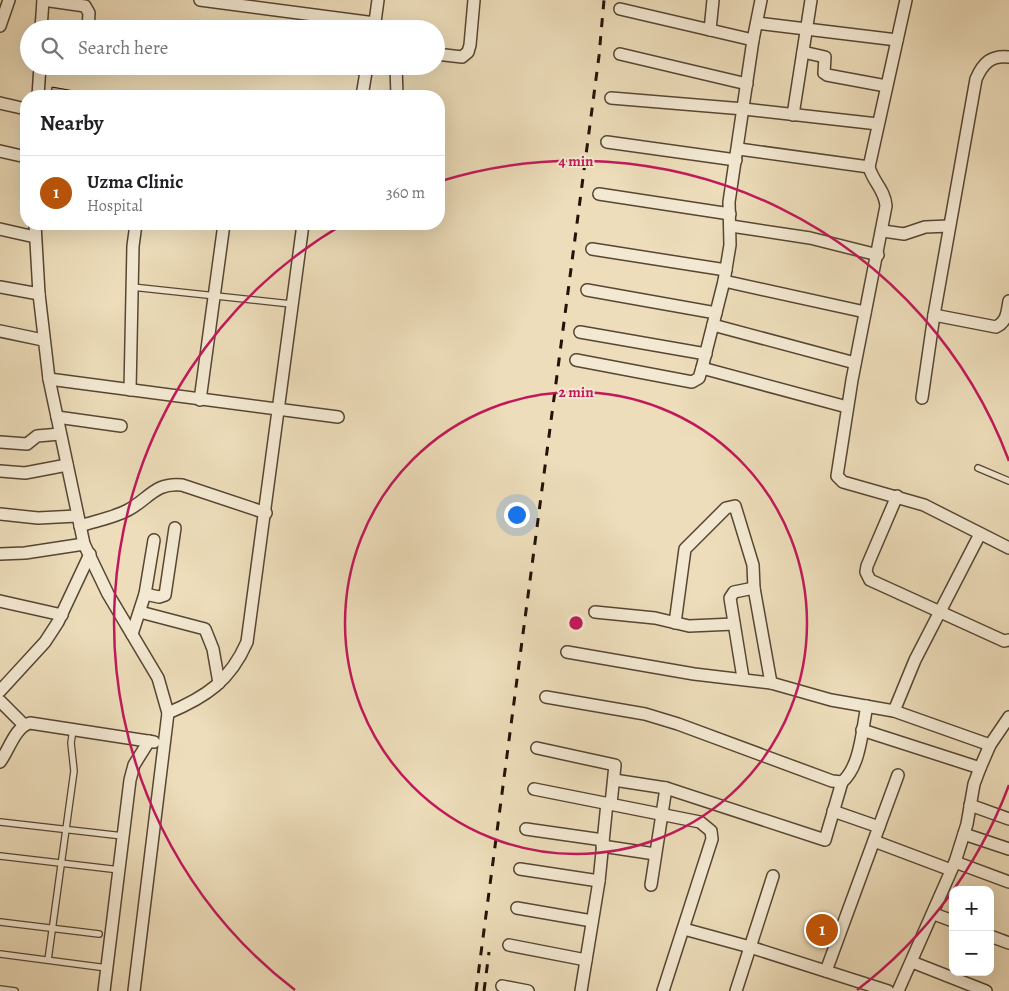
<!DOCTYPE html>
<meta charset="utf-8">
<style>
:root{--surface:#fff;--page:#f2f2f2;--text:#202124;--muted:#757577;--line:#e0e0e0;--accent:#b45309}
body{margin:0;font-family:Alegreya,serif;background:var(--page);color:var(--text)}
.controls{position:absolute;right:15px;bottom:15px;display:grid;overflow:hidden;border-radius:10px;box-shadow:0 5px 20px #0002}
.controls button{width:45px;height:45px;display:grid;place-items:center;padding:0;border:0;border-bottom:1px solid var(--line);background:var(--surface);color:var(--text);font:25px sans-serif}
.you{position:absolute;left:516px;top:514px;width:18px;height:18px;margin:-12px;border:4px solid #fff;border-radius:50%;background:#1a73e8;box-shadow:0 0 0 8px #1a73e833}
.badge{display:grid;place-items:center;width:32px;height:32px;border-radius:50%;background:var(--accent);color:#fff;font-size:16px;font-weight:700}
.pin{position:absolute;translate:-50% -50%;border:2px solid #fff;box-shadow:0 1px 5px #0006}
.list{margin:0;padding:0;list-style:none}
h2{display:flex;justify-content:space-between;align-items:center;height:65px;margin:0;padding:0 20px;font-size:21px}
h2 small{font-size:16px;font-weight:400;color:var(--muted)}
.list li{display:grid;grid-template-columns:32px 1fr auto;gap:15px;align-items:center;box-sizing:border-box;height:75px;padding:0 20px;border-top:1px solid var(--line)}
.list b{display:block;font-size:19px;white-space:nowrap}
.list p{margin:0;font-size:16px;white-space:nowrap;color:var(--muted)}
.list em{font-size:16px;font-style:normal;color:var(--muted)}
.icon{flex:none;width:28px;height:28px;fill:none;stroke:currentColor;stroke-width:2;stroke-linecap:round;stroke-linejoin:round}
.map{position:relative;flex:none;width:1009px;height:991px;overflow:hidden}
.search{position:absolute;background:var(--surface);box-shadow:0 5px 20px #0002;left:20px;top:20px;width:425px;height:55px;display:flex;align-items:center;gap:12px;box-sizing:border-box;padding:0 18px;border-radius:28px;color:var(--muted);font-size:19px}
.panel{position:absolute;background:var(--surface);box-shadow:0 5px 20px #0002;left:20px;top:90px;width:425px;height:140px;border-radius:20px}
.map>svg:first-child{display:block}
.building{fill:#d8a48d;stroke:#231307}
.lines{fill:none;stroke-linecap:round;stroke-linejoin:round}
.service-casing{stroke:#564634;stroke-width:8}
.minor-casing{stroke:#564634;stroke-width:14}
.service{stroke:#f3e9d2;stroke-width:5.5}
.minor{stroke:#f3e9d2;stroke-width:11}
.rail{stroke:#231307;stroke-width:3;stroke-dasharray:9 9;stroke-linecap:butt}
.ring{fill:none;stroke:#c2185b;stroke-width:2.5}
.centre{fill:#c2185b;stroke:#f3e9d2;stroke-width:2.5}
.ring-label{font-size:15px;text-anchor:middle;font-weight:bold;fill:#c2185b;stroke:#f3e9d2;stroke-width:4;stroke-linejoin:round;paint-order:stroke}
</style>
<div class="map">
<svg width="1009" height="991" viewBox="0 0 1009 991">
<rect width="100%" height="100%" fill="#edddba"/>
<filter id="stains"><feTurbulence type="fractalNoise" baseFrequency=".004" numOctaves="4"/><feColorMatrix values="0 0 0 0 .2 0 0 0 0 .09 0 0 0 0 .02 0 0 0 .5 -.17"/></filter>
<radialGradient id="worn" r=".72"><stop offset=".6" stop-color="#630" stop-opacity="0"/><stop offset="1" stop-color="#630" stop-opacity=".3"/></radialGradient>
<!-- building -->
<g class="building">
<path d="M 52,87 L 80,92 L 79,96 L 51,96 Z"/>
<path d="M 817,923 L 832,929 L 829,938 L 813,932 Z"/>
</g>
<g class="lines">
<!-- service casing -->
<g class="service-casing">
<g id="service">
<path d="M 132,287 L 291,304"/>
<path d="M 978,468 L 1009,481"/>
<path d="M 0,822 L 123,836"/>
<path d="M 0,856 L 120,870"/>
<path d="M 0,922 L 99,934"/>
<path d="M 0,954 L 107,968"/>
<path d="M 48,960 L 74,771 L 71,743 L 73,729"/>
<path d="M 0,989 L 15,991"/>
</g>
</g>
<!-- minor casing -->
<g class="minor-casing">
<g id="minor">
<path d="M 43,0 L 85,6 L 89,13 L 88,29"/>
<path d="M 200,0 L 375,23 L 379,29"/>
<path d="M 906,0 L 869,167 C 873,182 885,190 886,206 L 852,380 L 837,476 L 843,482 L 924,505 L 1009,548"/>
<path d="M 620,9 L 753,40"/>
<path d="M 757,23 L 897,40"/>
<path d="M 0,26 L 9,0"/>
<path d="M 41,29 L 43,0"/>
<path d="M 374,29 L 378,0"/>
<path d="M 710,30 L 713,0"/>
<path d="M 803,52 L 825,57 L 824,73 L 827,75 L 886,86"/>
<path d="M 436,54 L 462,57 L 468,52 L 470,45 L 474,0"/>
<path d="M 620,54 L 747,84"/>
<path d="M 396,66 L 397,96"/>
<path d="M 38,96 L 40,66"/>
<path d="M 362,96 L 367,66"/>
<path d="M 611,98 L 744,109 L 878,124"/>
<path d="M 0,103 L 26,109"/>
<path d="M 793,115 L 811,0"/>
<path d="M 607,142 L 736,160"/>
<path d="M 739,149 L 869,167"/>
<path d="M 0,151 L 26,157"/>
<path d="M 599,194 L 730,214"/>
<path d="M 35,224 L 39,294 L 49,379 L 84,544 L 108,594 L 158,678 L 168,713 L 134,991"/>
<path d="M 731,226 L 810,238 L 878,255"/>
<path d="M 0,229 L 35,237"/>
<path d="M 883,231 L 904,234 L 925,227 L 949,226"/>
<path d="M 592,249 L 726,270"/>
<path d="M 724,281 L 865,312"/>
<path d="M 0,287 L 39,294"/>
<path d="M 587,290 L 716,313"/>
<path d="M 934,315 L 996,327 C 1007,322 1007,312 1009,301"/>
<path d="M 713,325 L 855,363"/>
<path d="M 0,331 L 43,340"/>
<path d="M 580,332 L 706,354"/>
<path d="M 576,360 L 692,382 L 699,378 L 702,368 L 847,407"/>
<path d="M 702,368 L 724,281 L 730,245 L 729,202 L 753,40 L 761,0"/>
<path d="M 49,379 L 338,417"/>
<path d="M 130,390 L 133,246 L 136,224"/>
<path d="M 922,398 L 934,315 L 976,79 C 983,63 991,55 1009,57"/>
<path d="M 200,400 L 224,224"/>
<path d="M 57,417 L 121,426"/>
<path d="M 0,442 L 27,444 L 37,436 L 60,434"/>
<path d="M 0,471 L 25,473 L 67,465"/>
<path d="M 897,496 L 867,566 L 866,572 L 870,580 L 1004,641 L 1009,640"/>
<path d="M 0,514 L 38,518 L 77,516"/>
<path d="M 80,526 C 95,521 113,518 128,510 C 149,499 155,482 182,485 L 266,513"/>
<path d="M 0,554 L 25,553 L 84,544"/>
<path d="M 145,594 L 159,597 L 165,595 L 175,528"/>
<path d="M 0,601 L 62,615"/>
<path d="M 140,612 L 205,629 L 213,649 L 219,683"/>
<path d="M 595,612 L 655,618 L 689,626 L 734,624"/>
<path d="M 675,623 L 685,549 L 726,508 L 735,506 L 753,565 L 754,588 L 771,683"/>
<path d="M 132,634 L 145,594 L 154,540"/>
<path d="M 567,652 L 694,674 L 771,683 L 831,700 L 894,711 L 990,745"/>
<path d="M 743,678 L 730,598 L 734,592 L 754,588"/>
<path d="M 0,691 L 45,642 L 58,622 L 90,554"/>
<path d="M 546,697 L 645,714 L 678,724 L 832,781 L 842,782 C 861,766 862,728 867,706"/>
<path d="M 0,701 L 24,725"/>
<path d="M 894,711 L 915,660 L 980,534"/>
<path d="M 168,713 C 206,697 230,681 247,642 L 303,224"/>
<path d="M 862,730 L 980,768"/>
<path d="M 537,748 L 615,765 L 611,804"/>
<path d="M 0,762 C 9,750 15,727 30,723 L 154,742"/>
<path d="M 614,780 L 666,788 L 825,840 L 842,782"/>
<path d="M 534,789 L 700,822 L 711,831 L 712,839 L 663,991"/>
<path d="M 970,805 L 1009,819"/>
<path d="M 833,811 L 879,827"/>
<path d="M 526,829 L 603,840"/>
<path d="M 964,834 L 1009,849"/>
<path d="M 874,841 L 951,870"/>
<path d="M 602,846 L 655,854"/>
<path d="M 955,862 L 1009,882"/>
<path d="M 520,869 L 599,881"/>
<path d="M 651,885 L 666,788"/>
<path d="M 517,908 L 592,921"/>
<path d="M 934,914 L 953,921"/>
<path d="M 684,929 L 750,947 L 888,991"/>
<path d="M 990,936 L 1009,943"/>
<path d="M 509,945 L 586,960"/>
<path d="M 912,962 L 986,991"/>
<path d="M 826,971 L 898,775"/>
<path d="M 502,986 L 528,991"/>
<path d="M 104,991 L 130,780 L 134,765 L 149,741"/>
<path d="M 581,991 L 599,881 L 607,803"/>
<path d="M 736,991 L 773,876"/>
<path d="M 898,991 L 955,862 L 967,824 L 974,784 L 980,768 L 990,745 L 1009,717"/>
</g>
</g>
<!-- service -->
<use href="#service" class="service"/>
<!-- minor -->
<use href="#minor" class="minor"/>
<!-- rail -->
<g class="rail">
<path d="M 476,991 L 599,56 L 604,0"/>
<path d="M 484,991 L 489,952"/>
</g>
</g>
<!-- distance rings -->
<g class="ring">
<circle cx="576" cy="623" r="231"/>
<path d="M1009 785A462 462 0 0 1 857 990M295 990A462 462 0 0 1 342 225M441 181A462 462 0 0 1 1009 461"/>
</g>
<circle cx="576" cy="623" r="8" class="centre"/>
<g class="ring-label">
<text x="576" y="166">4 min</text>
<text x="576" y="397">2 min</text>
</g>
<rect width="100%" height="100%" filter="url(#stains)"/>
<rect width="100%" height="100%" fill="url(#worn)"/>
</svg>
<div class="controls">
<button>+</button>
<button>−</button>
</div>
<div class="you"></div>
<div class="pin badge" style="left:822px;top:930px">1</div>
<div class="search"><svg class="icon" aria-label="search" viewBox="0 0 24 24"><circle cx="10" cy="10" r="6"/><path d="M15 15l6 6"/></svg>Search here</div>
<section class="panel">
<h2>Nearby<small></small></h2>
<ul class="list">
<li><span class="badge">1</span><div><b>Uzma Clinic</b><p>Hospital</p></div><em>360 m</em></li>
</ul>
</section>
</div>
